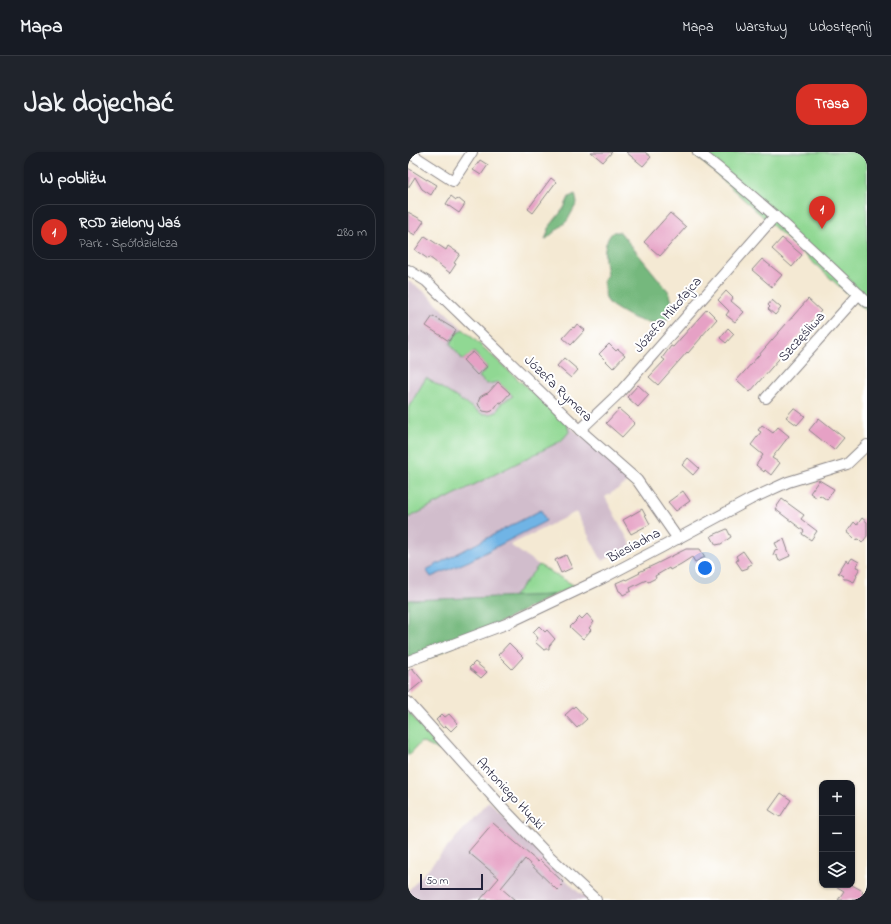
<!DOCTYPE html>
<html lang="pl">
<meta charset="utf-8">
<style>
:root{--surface:#171b24;--page:#20242c;--text:#f1f3f6;--muted:#9ea1a6;--line:#363941;--accent:#d93025}
body{margin:0;font-family:"Indie Flower",sans-serif;background:var(--page);color:var(--text)}
.controls{position:absolute;right:12px;bottom:12px;display:grid;overflow:hidden;border-radius:8px;box-shadow:0 1px 3px #0004}
.controls button{width:36px;height:36px;display:grid;place-items:center;padding:0;border:0;border-bottom:1px solid var(--line);background:var(--surface);color:var(--text);font:20px sans-serif}
.scale{position:absolute;left:12px;bottom:10px;width:63px;box-sizing:border-box;padding-left:4px;border:2px solid #22223b;border-top:0;font-size:11px;line-height:14px;white-space:nowrap;color:#22223b;-webkit-text-stroke:3px #fff;paint-order:stroke}
.you{position:absolute;left:297px;top:416px;width:14px;height:14px;margin:-10px;border:3px solid #fff;border-radius:50%;background:#1a73e8;box-shadow:0 0 0 6px #1a73e833}
.badge{display:grid;place-items:center;width:26px;height:26px;border-radius:50%;background:var(--accent);color:#fff;font-size:13px;font-weight:700}
.pin{position:absolute;translate:-50% -33px;filter:drop-shadow(0 1px 2px #0008)}
.pin::after{content:'';position:absolute;top:21px;width:14px;height:12px;background:inherit;clip-path:polygon(0 0,100% 0,50% 100%)}
.list{margin:0;padding:0;list-style:none}
h2{display:flex;justify-content:space-between;align-items:center;height:52px;margin:0;padding:0 16px;font-size:17px}
h2 small{font-size:13px;font-weight:400;color:var(--muted)}
.list li{display:grid;grid-template-columns:26px 1fr auto;gap:12px;align-items:center;box-sizing:border-box;height:56px;margin:0 8px 8px;padding:0 8px;border:1px solid var(--line);border-radius:16px}
.list b{display:block;font-size:15px;white-space:nowrap}
.list p{margin:0;font-size:13px;white-space:nowrap;color:var(--muted)}
.list em{font-size:13px;font-style:normal;color:var(--muted)}
.icon{flex:none;width:22px;height:22px;fill:none;stroke:currentColor;stroke-width:2;stroke-linecap:round;stroke-linejoin:round}
.map{position:relative;flex:none;width:459px;height:748px;overflow:hidden;border-radius:16px}
header{display:flex;align-items:center;gap:24px;box-sizing:border-box;height:56px;padding:0 20px;background:var(--surface);border-bottom:1px solid var(--line)}
header strong{font-size:19px}
nav{display:flex;gap:22px;margin-inline-start:auto;font-size:14px}
.intro{display:flex;align-items:center;justify-content:space-between;box-sizing:border-box;height:96px;padding:0 24px}
h1{margin:0;font-size:28px}
.button{padding:10px 18px;border-radius:16px;background:var(--accent);color:#fff;font-size:14px;font-weight:700}
main{display:flex;gap:24px;padding:0 24px}
aside{flex:1;background:var(--surface);border-radius:16px;box-shadow:0 1px 3px #0004}
.map>svg:first-child{display:block}
.industrial{fill:#d1bdcc}
.green{fill:#90d893;stroke:#597d67}
.forest{fill:#74b87d;stroke:#4b6d5c}
.water{fill:#6fb4e5;stroke:#486b90}
.building{fill:#e6a1c5}
.lines{fill:none;stroke-linecap:round;stroke-linejoin:round}
.street-casing{stroke:#8b8687;stroke-width:12}
.street{stroke:#fff;stroke-width:10}
.labels{text-anchor:middle;dominant-baseline:central;stroke-width:4;stroke-linejoin:round;paint-order:stroke}
.street-label{font-size:14px;fill:#22223b;stroke:#fff}
</style>
<header>
<strong>Mapa</strong>
<nav><a>Mapa</a><a>Warstwy</a><a>Udostępnij</a></nav>
</header>
<div class="intro"><h1>Jak dojechać</h1><a class="button">Trasa</a></div>
<main>
<aside>
<h2>W pobliżu<small></small></h2>
<ul class="list">
<li><span class="badge">1</span><div><b>ROD Zielony Jaś</b><p>Park · Spółdzielcza</p></div><em>280 m</em></li>
</ul>
</aside>
<div class="map">
<svg width="459" height="748" viewBox="0 0 459 748">
<rect width="100%" height="100%" fill="#fff"/>
<filter id="ink" filterUnits="userSpaceOnUse"><feTurbulence type="fractalNoise" baseFrequency=".025" numOctaves="2"/><feDisplacementMap in="SourceGraphic" scale="8" xChannelSelector="R" yChannelSelector="G"/><feConvolveMatrix kernelMatrix="1 2 1 2 8 2 1 2 1" color-interpolation-filters="sRGB"/></filter>
<filter id="wash" filterUnits="userSpaceOnUse"><feTurbulence type="fractalNoise" baseFrequency=".012" numOctaves="4" result="noise"/><feDisplacementMap in="SourceGraphic" scale="16" xChannelSelector="R" yChannelSelector="G"/><feGaussianBlur stdDeviation="0.9" result="paint"/><feColorMatrix in="noise" values="0 0 0 0 0 0 0 0 0 0 0 0 0 0 0 0 0 1.4 0 .05"/><feComposite in="paint" operator="in"/></filter>
<g filter="url(#wash)">
<rect width="100%" height="100%" fill="#f4e9d3"/>
<!-- industrial -->
<g class="industrial">
<path d="M 0,129 L 17,140 L 101,222 L 224,328 L 197,345 L 224,395 L 194,409 L 168,360 L 102,393 L 131,413 L 105,445 L 0,448 Z"/>
<path d="M 81,649 L 169,739 L 181,748 L 0,748 L 0,739 Z"/>
</g>
<!-- green -->
<g class="green">
<path d="M 284,0 L 459,0 L 459,159 L 454,155 Z"/>
<path d="M 55,177 L 159,272 L 161,280 L 153,289 L 0,366 L 0,256 L 18,226 L 57,251 L 74,262 L 82,262 L 89,260 L 93,251 L 105,244 L 90,230 L 79,232 L 71,225 L 79,215 L 66,200 L 55,208 L 42,192 L 48,182 Z"/>
<path d="M 131,413 L 167,434 L 146,443 L 105,445 Z"/>
<path d="M 0,559 L 33,599 L 13,590 L 0,604 Z"/>
</g>
<!-- forest -->
<g class="forest">
<path d="M 167,42 L 169,51 L 159,69 L 137,88 L 142,74 L 156,56 L 161,45 Z"/>
<path d="M 205,80 L 212,80 L 261,140 C 265,151 266,158 259,168 C 242,175 223,166 209,157 C 206,155 202,153 201,151 C 196,146 196,134 196,127 L 199,123 C 197,108 193,92 205,80 Z"/>
<path d="M 146,443 L 16,509 L 8,509 L 0,511 L 0,448 Z"/>
</g>
<!-- water -->
<path class="water" d="M 133,358 L 138,369 L 61,409 L 23,425 L 18,418 Z"/>
<g id="blocks">
<!-- building -->
<g class="building">
<path d="M 183,0 L 204,0 L 195,10 Z"/>
<path d="M 218,0 L 237,0 L 243,5 L 235,14 Z"/>
<path d="M 72,8 L 80,13 L 73,23 L 65,18 Z"/>
<path d="M 0,16 L 19,28 L 19,27 L 29,33 L 23,43 L 14,37 L 7,25 L 0,36 Z"/>
<path d="M 143,26 L 148,30 L 125,61 L 120,57 Z"/>
<path d="M 43,44 L 48,48 L 51,47 L 57,52 L 51,61 L 38,52 Z"/>
<path d="M 0,60 L 16,69 L 7,83 L 0,79 Z"/>
<path d="M 262,61 L 278,75 L 252,104 L 236,90 Z"/>
<path d="M 17,84 L 38,98 L 40,94 L 52,102 L 46,111 L 48,112 L 42,121 L 21,105 L 20,107 L 7,98 Z"/>
<path d="M 374,86 L 394,103 L 384,115 L 364,97 Z"/>
<path d="M 354,107 L 374,123 L 364,135 L 344,118 Z"/>
<path d="M 318,139 L 325,146 L 323,149 L 336,160 L 327,170 L 318,163 L 321,159 L 310,148 Z"/>
<path d="M 400,147 L 413,159 L 342,240 L 329,228 Z"/>
<path d="M 364,148 L 373,156 L 367,163 L 360,157 L 362,155 L 360,153 Z"/>
<path d="M 299,157 L 309,167 L 293,185 L 293,186 L 280,201 L 279,200 L 250,233 L 241,225 L 257,208 L 254,206 L 263,194 L 265,195 Z"/>
<path d="M 25,164 L 48,178 L 41,189 L 18,174 Z"/>
<path d="M 169,172 L 177,178 L 163,193 L 155,186 L 165,175 L 166,176 Z"/>
<path d="M 320,176 L 326,182 L 318,191 L 312,186 Z"/>
<path d="M 201,192 L 208,199 L 210,197 L 217,203 L 205,216 L 191,202 Z"/>
<path d="M 65,200 L 79,215 L 69,223 L 55,208 Z"/>
<path d="M 156,206 L 170,218 L 163,226 L 149,214 Z"/>
<path d="M 90,230 L 102,241 L 93,251 L 91,250 L 86,257 L 84,259 L 81,260 L 75,259 L 71,254 L 70,251 L 72,245 L 77,242 L 80,241 Z"/>
<path d="M 230,233 L 241,243 L 230,255 L 219,245 Z"/>
<path d="M 386,256 L 397,264 L 389,273 L 378,265 Z"/>
<path d="M 211,257 L 227,271 L 214,285 L 198,271 Z"/>
<path d="M 411,266 L 436,286 L 426,298 L 401,278 Z"/>
<path d="M 354,273 L 365,281 L 370,275 L 381,284 L 364,306 L 372,311 L 363,323 L 357,318 L 356,320 L 348,313 L 355,303 L 343,293 L 353,280 L 350,278 Z"/>
<path d="M 280,306 L 291,316 L 285,323 L 274,313 Z"/>
<path d="M 411,328 L 426,337 L 419,348 L 412,343 L 409,346 L 402,341 Z"/>
<path d="M 275,339 L 282,349 L 268,359 L 260,350 Z"/>
<path d="M 374,347 L 396,363 L 393,367 L 409,379 L 403,388 L 394,382 L 396,379 L 367,357 Z"/>
<path d="M 234,357 L 242,372 L 223,382 L 215,368 Z"/>
<path d="M 454,366 L 459,370 L 459,384 L 454,391 L 450,387 L 447,388 L 444,385 L 443,383 L 439,380 L 446,370 L 449,373 Z"/>
<path d="M 319,377 L 323,385 L 313,392 L 308,393 L 303,384 Z"/>
<path d="M 376,387 L 382,404 L 371,409 L 369,404 L 365,403 L 367,398 L 370,397 L 367,391 Z"/>
<path d="M 278,397 L 292,397 L 297,405 L 287,410 L 284,405 L 273,412 L 262,418 L 261,416 L 247,424 L 248,426 L 240,430 L 239,428 L 236,429 L 222,436 L 223,439 L 215,443 L 213,440 L 211,439 L 208,431 L 217,427 L 218,428 L 232,421 L 231,420 L 248,412 Z"/>
<path d="M 335,399 L 344,412 L 340,414 L 340,416 L 334,418 L 328,409 L 330,408 L 328,404 Z"/>
<path d="M 158,403 L 164,416 L 153,421 L 147,408 Z"/>
<path d="M 444,406 L 451,410 L 448,415 L 452,416 L 448,423 L 449,424 L 446,430 L 439,427 L 436,427 L 435,424 L 430,421 L 438,408 L 441,410 Z"/>
<path d="M 179,462 L 186,470 L 181,476 L 183,478 L 175,487 L 162,475 L 172,465 L 174,467 Z"/>
<path d="M 131,474 L 137,480 L 139,478 L 147,487 L 141,494 L 141,497 L 138,497 L 136,498 L 127,490 L 130,486 L 125,480 Z"/>
<path d="M 101,491 L 115,505 L 104,517 L 90,503 Z"/>
<path d="M 67,510 L 79,520 L 73,526 L 61,516 Z"/>
<path d="M 4,516 L 15,529 L 0,541 L 0,519 Z"/>
<path d="M 167,554 L 179,567 L 169,576 L 157,563 Z"/>
<path d="M 34,562 L 37,565 L 41,562 L 50,572 L 43,579 L 38,574 L 35,576 L 28,568 Z"/>
<path d="M 373,641 L 383,648 L 372,665 L 361,658 Z"/>
<path d="M 85,671 L 130,710 L 132,708 L 156,731 L 149,738 L 117,707 L 93,736 L 107,748 L 72,748 L 91,726 L 60,700 Z"/>
<path d="M 426,733 L 444,733 L 455,739 L 454,742 L 459,745 L 459,748 L 430,748 L 436,739 Z"/>
</g>
</g>
</g>
<g filter="url(#ink)">
<use href="#blocks" fill-opacity="0" stroke="#8b8687" stroke-width="1"/>
<g class="lines">
<!-- street casing -->
<g class="street-casing">
<g id="street">
<path d="M 0,0 L 45,29 L 64,0"/>
<path d="M 290,0 C 350,46 405,98 459,150"/>
<path d="M 0,118 L 18,129 L 172,278 L 229,328 L 270,387"/>
<path d="M 358,246 L 451,142"/>
<path d="M 172,278 L 212,240 L 367,64"/>
<path d="M 0,509 L 98,472 L 195,426 L 254,395 L 343,347 L 380,330 L 439,312 L 459,293"/>
<path d="M 0,550 L 95,656 L 141,704 L 188,748"/>
</g>
</g>
<!-- street -->
<use href="#street" class="street"/>
</g>
</g>
<g class="labels">
<!-- street labels -->
<g class="street-label">
<text transform="translate(260 163) rotate(-49)">Józefa Mikołajca</text>
<text transform="translate(394 185) rotate(-48)">Szczęśliwa</text>
<text transform="translate(150 237) rotate(44)">Józefa Rymera</text>
<text transform="translate(226 394) rotate(-28)">Biesiadna</text>
<text transform="translate(102 642) rotate(47)">Antoniego Hupki</text>
</g>
</g>
</svg>
<div class="controls">
<button>+</button>
<button>−</button>
<button><svg class="icon" aria-label="layers" viewBox="0 0 24 24"><path d="M12 4l9 5-9 5-9-5zM3 14l9 5 9-5"/></svg></button>
</div>
<div class="scale">50 m</div>
<div class="you"></div>
<div class="pin badge" style="left:414px;top:77px">1</div>
</div>
</main>
